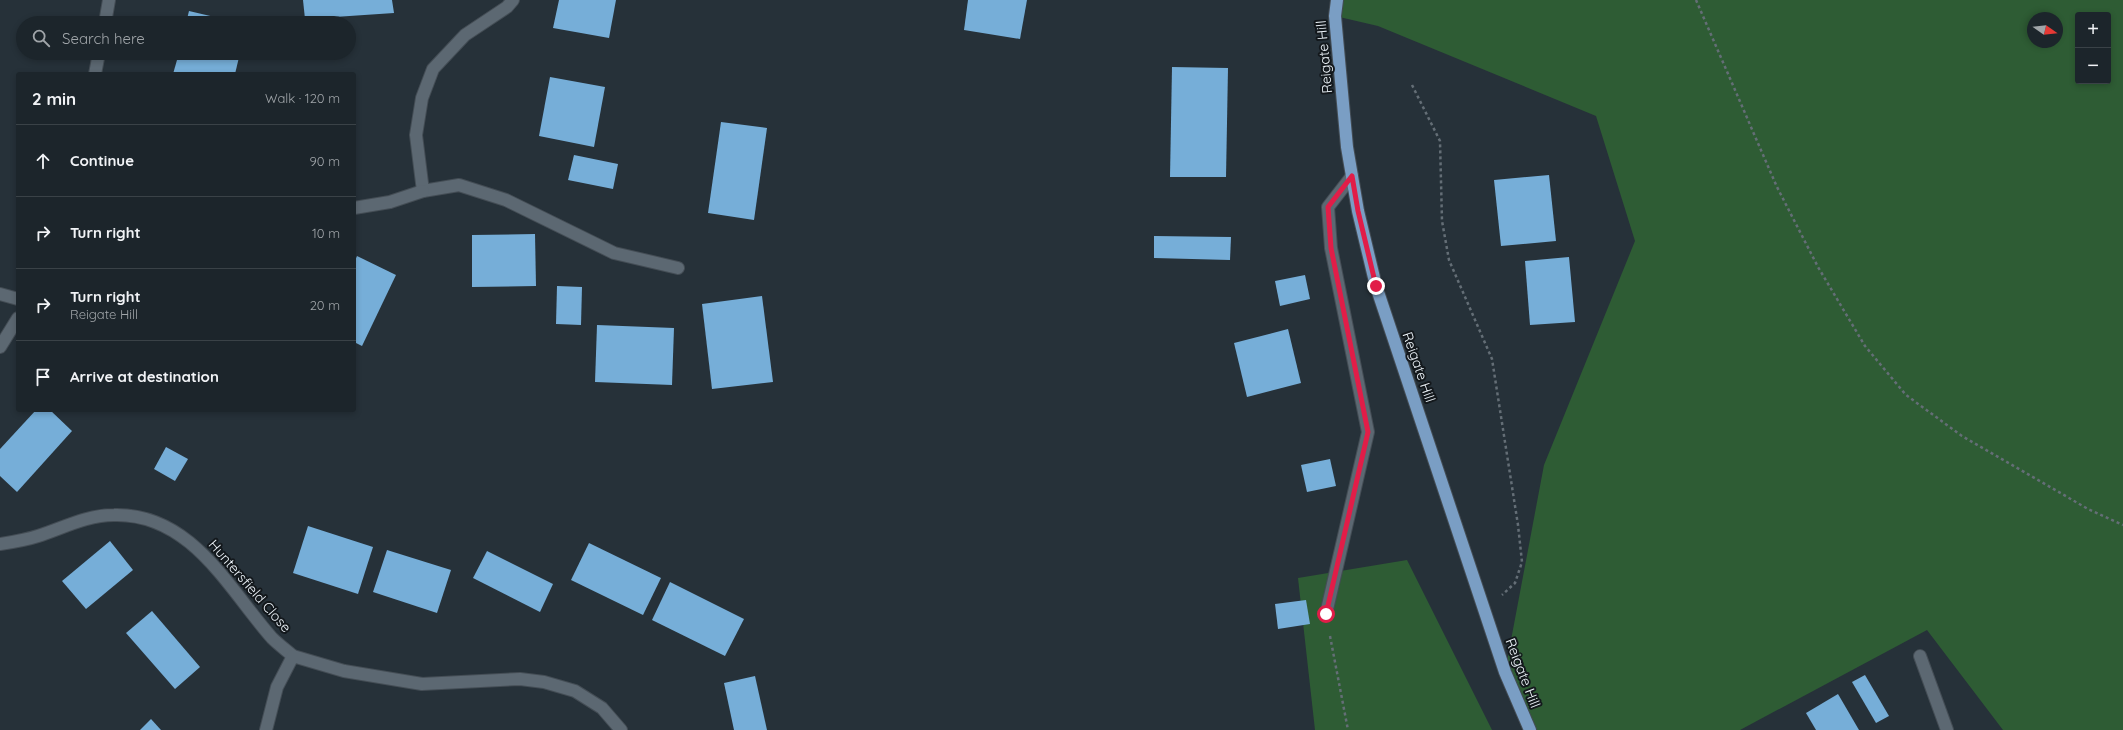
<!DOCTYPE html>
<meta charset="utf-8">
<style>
:root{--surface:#1c252b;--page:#252d33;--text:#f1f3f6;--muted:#a0a5a9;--line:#3a4247}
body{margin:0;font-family:Quicksand,sans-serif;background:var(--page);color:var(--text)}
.controls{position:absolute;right:12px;top:12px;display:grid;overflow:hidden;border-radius:4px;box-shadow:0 2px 6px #0003}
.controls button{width:36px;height:36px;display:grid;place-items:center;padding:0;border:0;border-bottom:1px solid var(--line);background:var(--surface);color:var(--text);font:20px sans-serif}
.compass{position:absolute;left:2027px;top:12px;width:36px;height:36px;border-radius:50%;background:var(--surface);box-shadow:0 2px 6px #0003;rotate:104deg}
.stop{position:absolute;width:12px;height:12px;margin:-9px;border:3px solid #e11d48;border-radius:50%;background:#fff}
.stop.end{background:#e11d48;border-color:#fff;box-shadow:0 1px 4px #0008}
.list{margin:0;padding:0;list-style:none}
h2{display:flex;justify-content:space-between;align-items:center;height:52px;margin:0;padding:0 16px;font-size:17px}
h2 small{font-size:13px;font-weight:400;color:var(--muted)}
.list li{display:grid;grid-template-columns:26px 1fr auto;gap:12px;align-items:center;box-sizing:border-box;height:72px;padding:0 16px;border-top:1px solid var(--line)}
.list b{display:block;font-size:15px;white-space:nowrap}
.list p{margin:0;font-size:13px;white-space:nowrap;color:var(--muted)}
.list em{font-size:13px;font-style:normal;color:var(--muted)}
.icon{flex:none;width:22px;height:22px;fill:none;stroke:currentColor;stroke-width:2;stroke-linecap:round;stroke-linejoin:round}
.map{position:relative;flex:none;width:2123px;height:730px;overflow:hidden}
.search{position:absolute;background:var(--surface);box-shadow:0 2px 6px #0003;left:16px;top:16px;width:340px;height:44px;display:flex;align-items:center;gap:10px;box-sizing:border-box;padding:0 14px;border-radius:22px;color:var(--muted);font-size:15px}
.panel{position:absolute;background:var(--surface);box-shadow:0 2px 6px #0003;left:16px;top:72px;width:340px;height:340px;border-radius:4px}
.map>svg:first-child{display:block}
.green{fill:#2e5c34;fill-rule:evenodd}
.building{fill:#76aed8}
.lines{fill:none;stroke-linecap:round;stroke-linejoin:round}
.lane-casing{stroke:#444d55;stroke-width:14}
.street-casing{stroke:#444d55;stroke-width:14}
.secondary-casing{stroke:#444d55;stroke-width:14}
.primary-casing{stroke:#444d55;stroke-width:14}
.path{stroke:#646e76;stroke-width:2.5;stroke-dasharray:3 3;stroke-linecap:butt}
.lane{stroke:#5c6872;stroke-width:12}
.street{stroke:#5c6872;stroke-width:12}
.secondary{stroke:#5c6872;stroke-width:12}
.primary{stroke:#7a9ec4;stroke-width:12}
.route{stroke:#e11d48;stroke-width:5}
.labels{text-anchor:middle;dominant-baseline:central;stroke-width:4;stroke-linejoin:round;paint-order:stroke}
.street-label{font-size:14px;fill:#eef5fb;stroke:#13181c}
</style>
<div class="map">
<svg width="2123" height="730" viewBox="0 0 2123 730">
<rect width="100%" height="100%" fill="#263139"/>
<!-- green -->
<g class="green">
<path d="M 1338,0 L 2123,0 L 2123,730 L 2003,730 L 1927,630 L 1740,730 L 1530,730 L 1505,672 L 1544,465 L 1635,241 L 1596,116 L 1378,26 L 1335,16 ZM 2078,15 L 2108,15 L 2108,81 L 2078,81 ZM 2033,18 L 2057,18 L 2057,42 L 2033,42 Z"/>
<path d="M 1407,560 L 1492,730 L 1315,730 L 1298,578 Z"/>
</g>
<!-- building -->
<g class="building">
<path d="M 303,0 L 392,0 L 394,13 L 305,19 Z"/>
<path d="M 559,0 L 616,0 L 609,38 L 553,28 Z"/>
<path d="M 968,0 L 1027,0 L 1020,39 L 964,30 Z"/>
<path d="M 189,11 L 236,22 L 236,23 L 186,23 Z"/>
<path d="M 179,53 L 240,53 L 235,74 L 173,74 Z"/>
<path d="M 1172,67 L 1228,68 L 1226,177 L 1170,177 Z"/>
<path d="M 550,77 L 605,87 L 594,147 L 539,136 Z"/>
<path d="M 721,122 L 767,128 L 754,220 L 708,213 Z"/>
<path d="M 574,155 L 618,164 L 613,189 L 568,180 Z"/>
<path d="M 1549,175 L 1556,241 L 1501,246 L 1494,180 Z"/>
<path d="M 535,234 L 536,286 L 472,287 L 472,235 Z"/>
<path d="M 1154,236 L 1231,237 L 1230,260 L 1154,258 Z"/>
<path d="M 357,256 L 396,275 L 362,346 L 354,342 L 354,263 Z"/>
<path d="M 1569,257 L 1575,322 L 1530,325 L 1525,261 Z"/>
<path d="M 1305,275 L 1310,299 L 1280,306 L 1275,281 Z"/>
<path d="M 557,286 L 582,287 L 581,325 L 556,324 Z"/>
<path d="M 762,296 L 773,382 L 712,389 L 702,304 Z"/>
<path d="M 597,325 L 674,328 L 672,385 L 595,382 Z"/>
<path d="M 1288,329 L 1301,383 L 1247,397 L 1234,343 Z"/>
<path d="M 36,410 L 50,410 L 72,431 L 17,492 L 0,476 L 0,449 Z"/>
<path d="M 166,447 L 188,459 L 175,481 L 154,469 Z"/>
<path d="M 1330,459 L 1336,486 L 1307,492 L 1301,465 Z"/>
<path d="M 308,526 L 373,547 L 358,594 L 293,573 Z"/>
<path d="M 110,541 L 133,570 L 86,609 L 62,581 Z"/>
<path d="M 589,543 L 661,578 L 643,615 L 571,580 Z"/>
<path d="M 387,550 L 451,570 L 437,613 L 373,592 Z"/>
<path d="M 487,551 L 553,584 L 540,612 L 473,578 Z"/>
<path d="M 670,582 L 744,619 L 725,656 L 652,620 Z"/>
<path d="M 1306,600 L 1310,624 L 1278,629 L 1275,604 Z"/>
<path d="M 152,611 L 200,667 L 175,689 L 126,633 Z"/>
<path d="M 1865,675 L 1889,716 L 1876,723 L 1852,682 Z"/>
<path d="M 755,676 L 767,730 L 734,730 L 724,683 Z"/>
<path d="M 1838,694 L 1859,730 L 1816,730 L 1806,713 Z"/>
<path d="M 151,719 L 161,730 L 140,730 Z"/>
</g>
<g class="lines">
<!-- lane casing -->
<g class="lane-casing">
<g id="lane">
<path d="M 513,0 L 507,7 L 465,35 L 433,69 L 422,98 L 416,135 L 423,191 L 459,185 L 506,200 L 614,253 L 678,268"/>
<path d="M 1326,614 L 1368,432 L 1331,248 L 1328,207 L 1352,176"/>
<path d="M 1920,656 L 1947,730"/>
</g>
</g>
<!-- street casing -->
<g class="street-casing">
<g id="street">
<path d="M 354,208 L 390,202 L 423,191"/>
<path d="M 0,294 L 18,299"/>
<path d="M 0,544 C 13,542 26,540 38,536 C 63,528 87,515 114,515 C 191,513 228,588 272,638 C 278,644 286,650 293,656"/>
<path d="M 266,730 L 277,687 L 293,656 L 344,671 L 422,684 L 520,679 L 544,682 L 575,691 L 602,708 L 621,730"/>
</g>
</g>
<!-- secondary casing -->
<g class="secondary-casing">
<g id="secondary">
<path d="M 105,23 L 109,0"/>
<path d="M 95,74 L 99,53"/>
<path d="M 0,347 L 18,318"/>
</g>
</g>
<!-- primary casing -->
<g class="primary-casing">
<path id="primary" d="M 1337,0 L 1335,16 L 1347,147 L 1358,211 L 1376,286 L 1505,672 L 1530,730"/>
</g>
<!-- path -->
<g class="path">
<path d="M 1696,0 L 1777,187 L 1818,267 L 1865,346 L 1906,395 L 1962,436 L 2088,509 L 2123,525"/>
<path d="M 1412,85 L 1440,141 L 1442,221 L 1449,260 L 1492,359 L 1518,525 L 1522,562 L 1515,583 L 1502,595"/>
<path d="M 1330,636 L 1348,730"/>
</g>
<!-- lane -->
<use href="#lane" class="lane"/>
<!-- street -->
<use href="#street" class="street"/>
<!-- secondary -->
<use href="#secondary" class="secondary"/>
<!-- primary -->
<use href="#primary" class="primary"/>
</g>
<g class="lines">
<!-- route -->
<path class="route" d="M 1326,614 L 1368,432 L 1331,248 L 1328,207 L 1352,176 L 1358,211 L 1376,286"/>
</g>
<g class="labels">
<!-- street labels -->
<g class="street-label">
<text transform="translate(1324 57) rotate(-95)">Reigate Hill</text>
<text transform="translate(1419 367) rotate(71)">Reigate Hill</text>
<text transform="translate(250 586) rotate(49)">Huntersfield Close</text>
<text transform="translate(1523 673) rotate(69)">Reigate Hill</text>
</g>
</g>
</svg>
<div class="controls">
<button>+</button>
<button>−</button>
</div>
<svg class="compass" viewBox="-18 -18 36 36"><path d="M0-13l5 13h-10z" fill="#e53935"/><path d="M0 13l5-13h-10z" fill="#a0a5a9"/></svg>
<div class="stop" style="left:1326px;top:614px"></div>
<div class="stop end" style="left:1376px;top:286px"></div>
<div class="search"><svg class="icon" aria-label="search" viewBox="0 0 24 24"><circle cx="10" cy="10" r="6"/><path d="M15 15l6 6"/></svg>Search here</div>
<section class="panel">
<h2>2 min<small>Walk · 120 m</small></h2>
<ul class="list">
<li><svg class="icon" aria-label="ahead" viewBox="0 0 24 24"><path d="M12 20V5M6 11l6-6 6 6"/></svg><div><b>Continue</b></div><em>90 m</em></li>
<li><svg class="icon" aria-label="right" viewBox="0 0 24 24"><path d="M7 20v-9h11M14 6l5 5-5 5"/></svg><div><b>Turn right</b></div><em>10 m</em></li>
<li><svg class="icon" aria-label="right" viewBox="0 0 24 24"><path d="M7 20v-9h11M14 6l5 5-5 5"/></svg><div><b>Turn right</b><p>Reigate Hill</p></div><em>20 m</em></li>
<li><svg class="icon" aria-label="arrive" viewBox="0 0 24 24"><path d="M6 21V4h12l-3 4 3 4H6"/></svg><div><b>Arrive at destination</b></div></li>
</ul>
</section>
</div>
